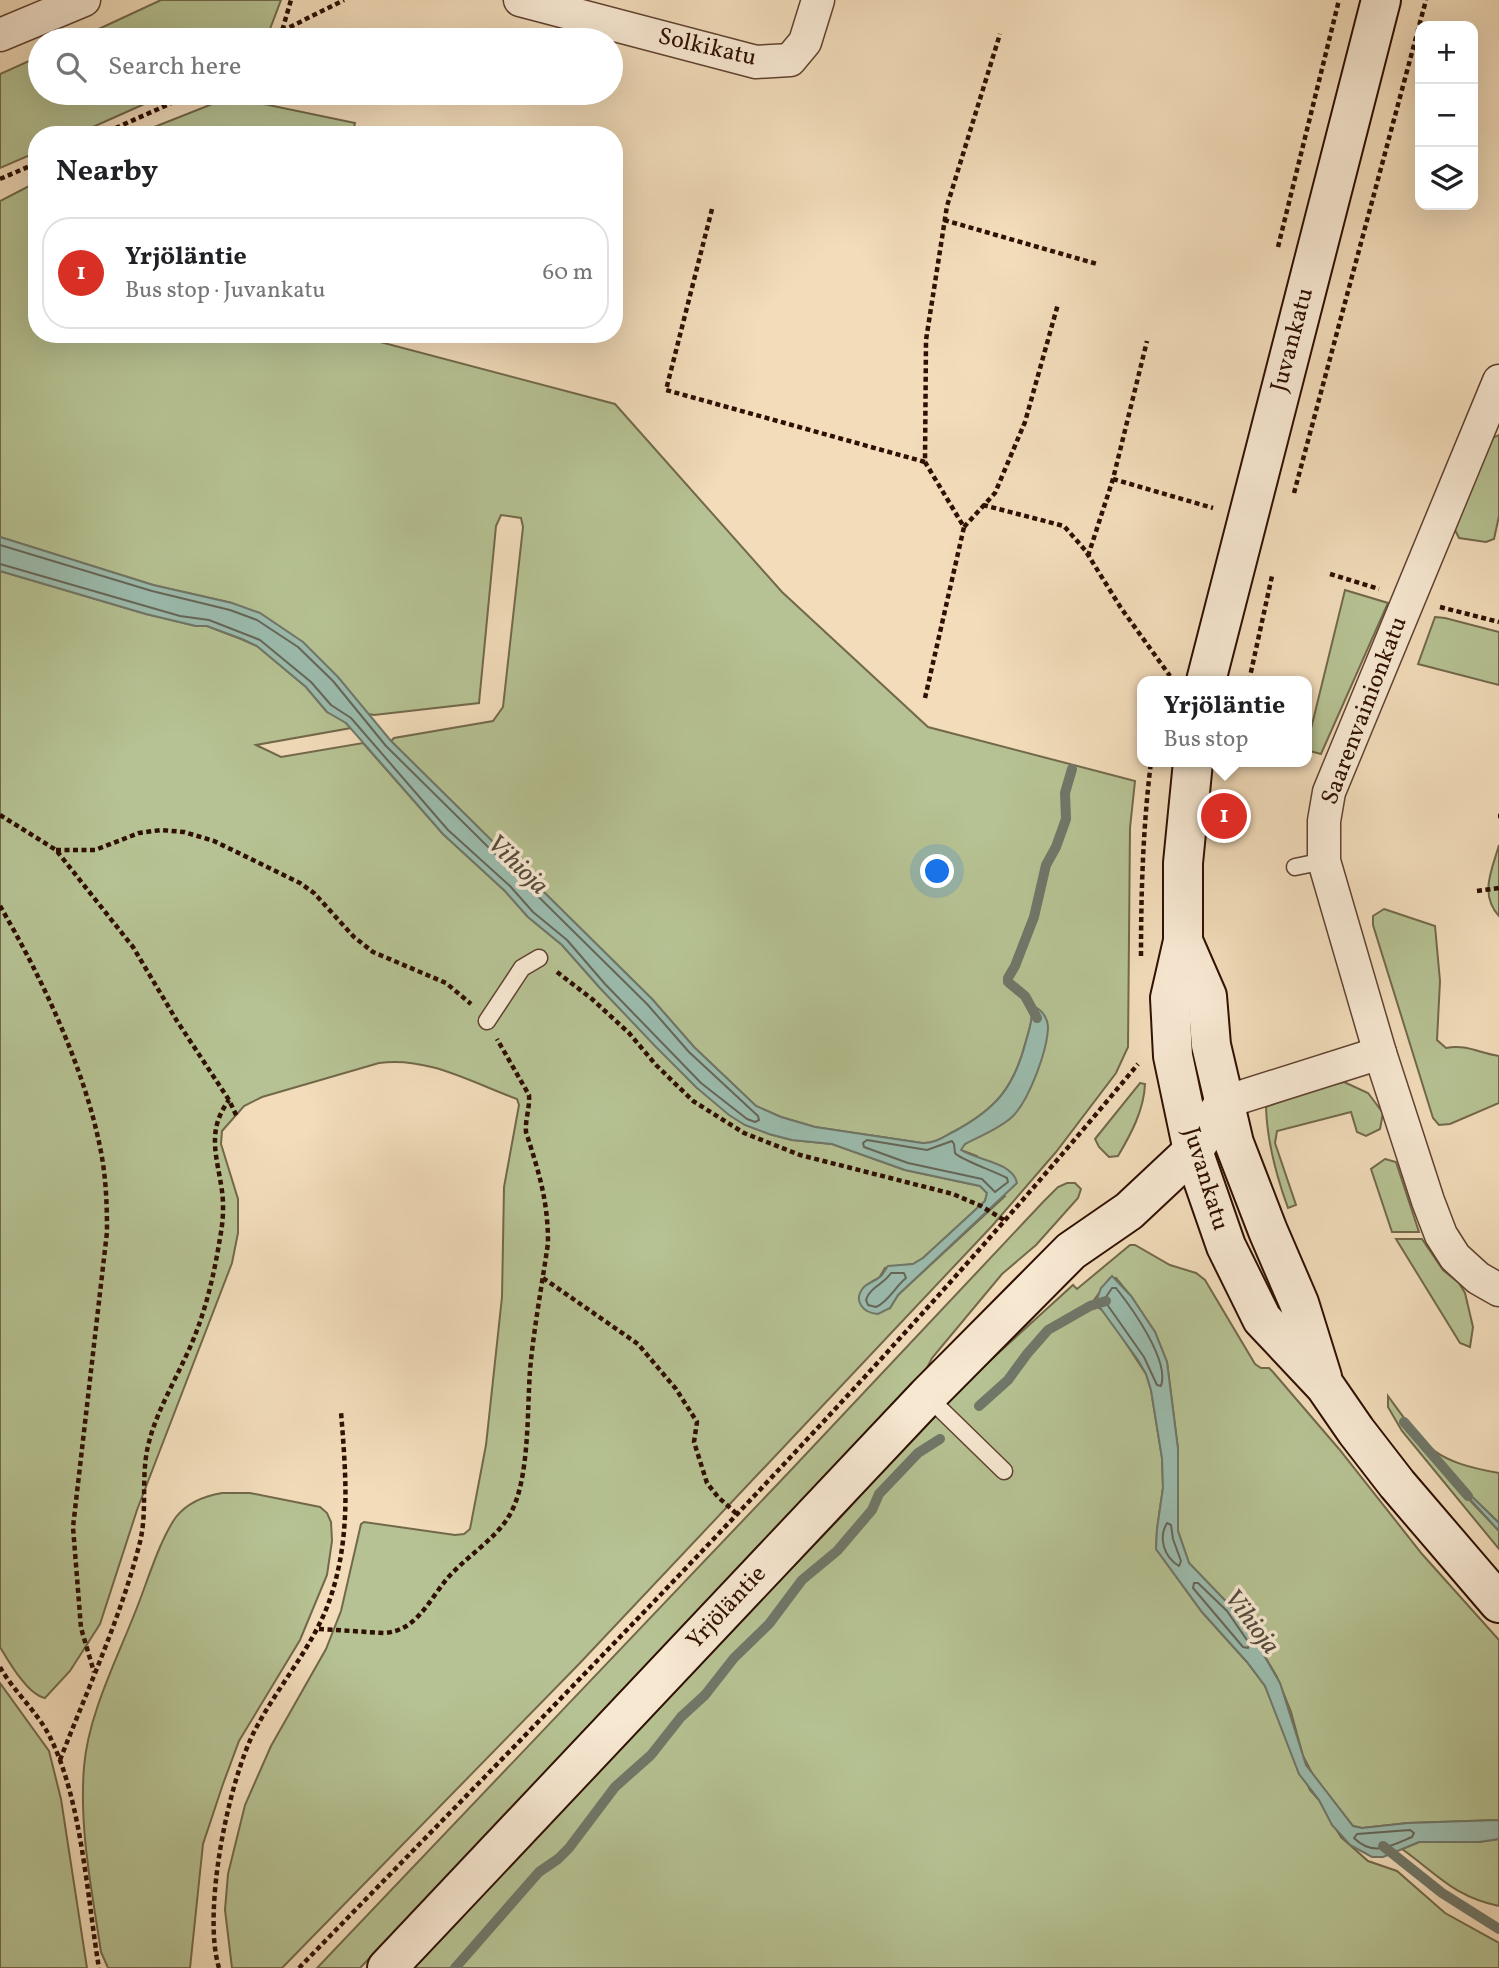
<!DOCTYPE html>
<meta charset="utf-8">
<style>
:root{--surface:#fff;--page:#f2f2f2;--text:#202124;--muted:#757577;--line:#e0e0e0;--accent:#d93025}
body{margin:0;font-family:Vollkorn,serif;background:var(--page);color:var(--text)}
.controls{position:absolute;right:21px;top:21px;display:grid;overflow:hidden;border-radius:14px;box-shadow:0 7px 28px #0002}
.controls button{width:63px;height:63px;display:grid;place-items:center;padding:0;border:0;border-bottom:2px solid var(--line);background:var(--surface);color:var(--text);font:35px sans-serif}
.you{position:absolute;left:938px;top:872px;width:24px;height:24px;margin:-18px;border:5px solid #fff;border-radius:50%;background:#1a73e8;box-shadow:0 0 0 10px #1a73e833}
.badge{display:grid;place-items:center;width:46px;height:46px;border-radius:50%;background:var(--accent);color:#fff;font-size:23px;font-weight:700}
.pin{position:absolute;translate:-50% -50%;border:4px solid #fff;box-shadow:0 2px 7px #0006}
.popup{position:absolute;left:1137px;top:676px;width:175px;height:91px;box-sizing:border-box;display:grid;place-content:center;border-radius:14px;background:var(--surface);filter:drop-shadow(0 2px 5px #0005);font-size:23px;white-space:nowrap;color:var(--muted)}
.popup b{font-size:26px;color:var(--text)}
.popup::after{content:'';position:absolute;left:50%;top:100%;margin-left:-14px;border:14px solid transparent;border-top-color:var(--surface)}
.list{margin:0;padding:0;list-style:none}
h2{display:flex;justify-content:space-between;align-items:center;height:91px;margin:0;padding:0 28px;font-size:30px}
h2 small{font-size:23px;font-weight:400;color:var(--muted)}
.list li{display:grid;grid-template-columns:46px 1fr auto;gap:21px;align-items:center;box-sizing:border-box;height:112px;margin:0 14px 14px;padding:0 14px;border:2px solid var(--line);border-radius:28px}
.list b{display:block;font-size:26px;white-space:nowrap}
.list p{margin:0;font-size:23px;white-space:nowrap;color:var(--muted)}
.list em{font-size:23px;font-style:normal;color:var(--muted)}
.icon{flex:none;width:38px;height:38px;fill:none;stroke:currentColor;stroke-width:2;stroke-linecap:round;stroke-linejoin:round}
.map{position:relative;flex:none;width:1499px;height:1968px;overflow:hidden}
.search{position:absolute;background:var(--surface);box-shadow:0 7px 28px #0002;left:28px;top:28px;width:595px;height:77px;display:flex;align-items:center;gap:18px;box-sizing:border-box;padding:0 24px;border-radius:38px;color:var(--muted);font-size:26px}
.panel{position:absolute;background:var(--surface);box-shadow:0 7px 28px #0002;left:28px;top:126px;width:595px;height:217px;border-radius:28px}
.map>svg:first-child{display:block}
.green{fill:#b6c293;stroke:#72684a;stroke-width:2}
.water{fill:#9bbcae;stroke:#707769;stroke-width:2}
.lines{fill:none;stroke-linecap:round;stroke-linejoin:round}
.shore{stroke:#656658;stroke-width:2}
.stream{stroke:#707769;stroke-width:10}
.lane-casing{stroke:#604230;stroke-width:19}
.street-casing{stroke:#604230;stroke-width:35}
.secondary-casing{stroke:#2f0f02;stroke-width:42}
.path{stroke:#2f0f02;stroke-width:4.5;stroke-dasharray:5 3.5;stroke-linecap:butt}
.lane{stroke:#f7e8d2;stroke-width:16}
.street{stroke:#f7e8d2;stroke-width:32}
.secondary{stroke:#f7e8d2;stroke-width:38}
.labels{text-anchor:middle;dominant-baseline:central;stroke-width:7;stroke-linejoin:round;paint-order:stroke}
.street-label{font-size:24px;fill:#2f0f02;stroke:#f7e8d2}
.water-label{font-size:26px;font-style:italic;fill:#554c3e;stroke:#f7e8d2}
</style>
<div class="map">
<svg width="1499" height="1968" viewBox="0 0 1499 1968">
<rect width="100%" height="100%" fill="#f2dcba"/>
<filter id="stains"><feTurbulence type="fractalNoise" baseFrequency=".00286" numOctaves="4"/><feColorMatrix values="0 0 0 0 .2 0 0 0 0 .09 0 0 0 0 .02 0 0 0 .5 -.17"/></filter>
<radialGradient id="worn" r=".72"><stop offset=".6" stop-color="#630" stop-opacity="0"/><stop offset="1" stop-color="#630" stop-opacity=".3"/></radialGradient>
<!-- green -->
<g class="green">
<path d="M 161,0 L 281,0 L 270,29 L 259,40 L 75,40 Z"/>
<path d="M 40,56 L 40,93 L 169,93 L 75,135 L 37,135 L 37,152 L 0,168 L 0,74 Z"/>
<path d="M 230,97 L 355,123 L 352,135 L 134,135 Z"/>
<path d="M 37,182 L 37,334 L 350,334 L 615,404 L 782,592 L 928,727 L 1135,781 L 1130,828 L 1128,1047 L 1116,1073 L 1056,1152 L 992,1226 L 579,1664 L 282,1968 L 232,1968 L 225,1910 L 228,1874 L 245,1805 L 271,1746 L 326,1649 L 341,1611 L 361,1524 L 364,1522 L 455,1535 L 464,1534 L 470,1529 L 486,1445 L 502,1297 L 504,1187 L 519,1105 L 517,1099 C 473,1083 427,1056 379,1063 L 262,1097 L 244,1106 L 222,1131 L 221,1144 L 238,1199 L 238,1233 L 232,1263 L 137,1510 L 100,1624 L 70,1671 L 45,1698 C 28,1695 9,1662 0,1647 L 0,571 L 146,614 L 196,626 L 207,626 L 241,639 L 257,646 L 306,687 L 327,712 L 340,717 L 351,728 L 256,745 L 281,757 L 363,743 L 443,834 L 505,891 L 528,917 L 562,945 L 600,988 L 697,1088 L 769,1134 L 792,1140 L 832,1144 L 905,1170 L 980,1186 L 987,1193 L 985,1201 L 923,1258 L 913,1264 L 885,1268 L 879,1278 L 873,1281 L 890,1308 L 898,1295 L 1005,1196 L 977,1156 L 961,1150 L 961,1147 L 1026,1097 L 1041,1057 L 1034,1007 L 1032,1009 C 1033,1020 1029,1030 1026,1041 C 1014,1088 995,1110 953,1132 C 943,1137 934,1144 922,1143 L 815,1127 L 781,1117 L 756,1106 L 694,1047 L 652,999 L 391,741 L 394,738 L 493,721 L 503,707 L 523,527 L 521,518 L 501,515 L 496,526 L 479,703 L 374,715 L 368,714 L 354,698 L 232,603 L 153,585 L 0,537 L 0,201 Z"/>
<path d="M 1499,435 L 1499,516 L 1494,539 L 1486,542 L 1459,538 L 1454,528 L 1490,439 Z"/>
<path d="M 1345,590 L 1388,603 L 1321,754 L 1306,750 L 1306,749 Z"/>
<path d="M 1435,617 L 1445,618 L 1499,632 L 1499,685 L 1418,664 Z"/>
<path d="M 1499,845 L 1499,916 C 1479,894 1492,870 1499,845 Z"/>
<path d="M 1384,909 L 1435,926 L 1440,981 L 1437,1040 L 1446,1048 C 1466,1044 1479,1053 1499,1056 L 1499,1103 L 1450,1124 L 1439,1125 L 1433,1118 L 1373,925 L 1373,916 Z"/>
<path d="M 1344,1082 L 1368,1093 L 1383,1113 L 1380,1129 L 1366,1136 L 1357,1132 L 1351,1112 L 1277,1131 L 1275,1143 L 1296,1205 L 1288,1208 C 1276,1175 1267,1142 1266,1107 L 1307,1091 Z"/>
<path d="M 1140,1083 L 1145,1084 C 1144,1110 1131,1134 1118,1156 L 1109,1157 L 1099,1147 L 1095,1139 Z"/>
<path d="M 1385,1159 L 1396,1162 L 1419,1232 L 1392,1232 L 1371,1169 Z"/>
<path d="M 1067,1183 L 1075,1183 L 1081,1189 L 1078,1198 L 1036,1245 L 1002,1274 L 932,1358 L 927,1368 L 440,1886 L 360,1968 L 317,1968 L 791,1470 L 1044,1201 L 1058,1187 Z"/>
<path d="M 1396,1239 L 1422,1239 L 1443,1270 L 1459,1283 L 1465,1293 L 1473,1327 L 1470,1347 L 1460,1343 Z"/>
<path d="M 1130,1245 L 1135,1245 L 1170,1265 L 1196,1273 L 1205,1280 L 1255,1364 L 1261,1368 L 1269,1368 L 1273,1372 L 1339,1449 L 1422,1554 L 1499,1640 L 1499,1820 L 1408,1823 L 1362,1828 L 1353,1826 L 1314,1777 L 1303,1756 L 1291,1712 L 1277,1677 L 1243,1619 L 1189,1563 L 1178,1531 L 1178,1449 L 1167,1362 L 1155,1332 L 1131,1296 L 1116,1278 L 1110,1278 L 1092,1303 L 1106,1313 L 1146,1374 L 1151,1390 L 1162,1458 L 1163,1488 L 1157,1529 L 1156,1549 L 1202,1612 L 1247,1662 L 1265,1686 L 1310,1790 L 1319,1800 L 1341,1837 L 1368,1861 L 1397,1871 L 1445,1913 L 1499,1943 L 1499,1968 L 408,1968 L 838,1520 L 950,1397 L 1073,1285 L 1077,1289 Z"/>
<path d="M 1388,1396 C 1426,1448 1432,1461 1499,1473 L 1499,1523 L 1462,1487 L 1460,1490 L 1499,1531 L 1499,1549 L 1402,1431 L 1388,1407 Z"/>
<path d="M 222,1493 L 250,1493 L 320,1507 L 327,1513 L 331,1522 L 332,1541 L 327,1575 L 300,1640 L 239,1741 L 223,1784 L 203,1844 L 190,1968 L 108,1968 L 101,1952 C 92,1891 79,1829 84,1767 C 88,1715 117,1659 136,1610 C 147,1583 159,1541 176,1517 C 188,1502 204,1496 222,1493 Z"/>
<path d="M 0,1683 L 49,1751 L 61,1799 L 87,1968 L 0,1968 Z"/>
<path d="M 1499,1839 L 1499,1906 C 1454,1897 1437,1874 1402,1849 L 1419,1842 L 1479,1842 Z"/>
</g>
<!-- water -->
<g class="water">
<path d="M 0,537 L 153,585 L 232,603 L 260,613 L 303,642 L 338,677 L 391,741 L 652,999 L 694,1047 L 756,1106 L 781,1117 L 815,1127 L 922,1143 C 934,1144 943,1137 953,1132 C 996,1109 1014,1088 1026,1041 C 1029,1031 1033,1019 1032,1009 L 1037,1008 C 1043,1012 1047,1017 1048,1026 C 1048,1049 1029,1101 1012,1117 C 999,1129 980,1136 965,1144 L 961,1150 C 976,1160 1013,1162 1017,1183 L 898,1295 L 890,1308 L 878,1314 C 863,1313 853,1301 863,1288 C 868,1282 877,1281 882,1275 C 884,1272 886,1269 888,1266 L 913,1264 L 923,1258 L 985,1201 L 987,1193 L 980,1186 L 905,1170 L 832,1144 L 792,1140 L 769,1134 L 745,1125 L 729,1115 L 697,1088 L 655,1046 L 600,988 L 562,945 L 528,917 L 505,891 L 443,834 L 346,723 L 327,712 L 306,687 L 257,646 L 242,639 L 207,626 L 196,626 L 146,614 L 0,571 Z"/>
<path d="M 1112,1276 L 1131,1296 L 1155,1332 L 1167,1362 L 1178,1449 L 1178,1531 L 1189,1563 L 1243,1619 L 1280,1683 L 1306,1765 L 1353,1826 L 1362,1828 L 1408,1823 L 1499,1820 L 1499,1839 L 1479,1842 L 1419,1842 L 1383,1857 L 1372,1857 L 1350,1845 L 1332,1825 L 1319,1800 L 1299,1774 L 1265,1686 L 1247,1662 L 1202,1612 L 1156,1549 L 1157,1529 L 1163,1488 L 1162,1458 L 1151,1390 L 1146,1374 L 1138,1360 L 1096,1302 L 1101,1288 Z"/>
<path d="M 1459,1487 L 1462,1487 L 1499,1523 L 1499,1531 Z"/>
</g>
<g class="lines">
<!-- shore -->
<g class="shore">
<path d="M 0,545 L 152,591 L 230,610 L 257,620 L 298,647 L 333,681 L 386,746 L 647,1004 L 689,1052 L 758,1116 L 759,1120 L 755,1122 L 747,1119 L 701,1083 L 605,984 L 567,940 L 533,912 L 510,886 L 448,830 L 351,718 L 331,705 L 311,682 L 260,640 L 209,620 L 180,616 L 0,564"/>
<path d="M 867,1140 L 927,1150 L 952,1141 L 954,1144 L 955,1153 C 961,1160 994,1171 1007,1178 L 1008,1182 L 995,1192 L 982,1179 L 908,1163 L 864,1147 L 863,1143 Z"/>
<path d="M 904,1273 L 906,1278 C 895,1287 888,1302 876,1307 L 868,1305 L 866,1300 C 870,1287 884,1284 891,1273 Z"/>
<path d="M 1112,1288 L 1116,1288 C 1132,1308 1170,1361 1161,1386 L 1157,1385 L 1144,1357 L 1104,1300 Z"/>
<path d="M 1167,1523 L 1171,1525 L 1173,1539 L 1181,1561 L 1179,1566 C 1164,1557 1158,1538 1167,1523 Z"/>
<path d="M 1194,1583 L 1198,1583 L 1227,1611 L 1249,1643 L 1248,1648 L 1243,1647 L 1193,1588 Z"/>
<path d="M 1410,1830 L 1414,1833 L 1412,1837 C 1391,1846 1373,1857 1354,1838 L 1357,1834 Z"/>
</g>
<!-- stream -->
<g class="stream">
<path d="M 1037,1018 L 1025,996 L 1008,982 L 1008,978 L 1015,966 L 1034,917 L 1046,865 L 1056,847 L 1066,819 L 1065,793 L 1072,769"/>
<path d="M 979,1406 L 1008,1380 L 1027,1354 L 1048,1330 L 1090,1306 L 1106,1301"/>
<path d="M 1404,1422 L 1468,1496"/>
<path d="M 1383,1846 L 1442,1893 L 1499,1929"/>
<path d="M 455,1968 L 539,1872 L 558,1859 L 569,1848 L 615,1787 L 651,1755 L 681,1717 L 705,1695 L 734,1658 L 769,1624 L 802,1580 L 837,1551 L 872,1510 L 879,1494 L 918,1453 L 940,1439"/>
</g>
<!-- lane casing -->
<g class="lane-casing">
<g id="lane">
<path d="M 1295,867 L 1324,861"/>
<path d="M 487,1021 L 522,968 L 539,958"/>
<path d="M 927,1396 L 1004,1471"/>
</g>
</g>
<!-- street casing -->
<g class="street-casing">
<g id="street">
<path d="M 520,0 L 756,62 L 790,60 L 805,42 L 818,0"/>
<path d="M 0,35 L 84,0"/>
<path d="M 1499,381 L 1329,792 L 1324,821 L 1324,861 L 1380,1053 L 1428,1201 L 1441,1235 L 1455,1257 L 1478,1278 L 1499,1290"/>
<path d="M 1225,1102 L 1380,1053"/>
</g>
</g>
<!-- secondary casing -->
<g class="secondary-casing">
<g id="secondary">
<path d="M 1206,681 L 1381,0"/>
<path d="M 1193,762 L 1183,863 L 1183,941 L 1170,998 L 1173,1056 L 1193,1151 L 1226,1246 L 1262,1319 L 1325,1386 L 1356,1431 L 1397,1484 L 1499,1603"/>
<path d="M 1183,941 L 1207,996 L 1211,1045 L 1234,1143 L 1268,1231 L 1299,1303 L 1322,1377"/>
<path d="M 387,1968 L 927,1396 L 1071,1251 L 1129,1211 L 1193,1151 L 1225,1102"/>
</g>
</g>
<!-- path -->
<g class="path">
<path d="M 282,31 L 344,0"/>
<path d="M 269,40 L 282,31 L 291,0"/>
<path d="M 100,135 L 194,93"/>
<path d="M 0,179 L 37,163"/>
<path d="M 712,209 L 666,390 L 925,462"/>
<path d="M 944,220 L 1097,264"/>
<path d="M 1278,247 L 1339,0"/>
<path d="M 1113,479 L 1213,508"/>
<path d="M 1294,493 L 1426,0"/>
<path d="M 983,505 L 1064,526 L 1085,550 L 1121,608 L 1170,676"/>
<path d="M 964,527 L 995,493 L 1025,422 L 1058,304"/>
<path d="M 1088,556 L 1113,479 L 1147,341"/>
<path d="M 1330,574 L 1379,589"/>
<path d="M 1440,607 L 1499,622"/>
<path d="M 1249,681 L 1272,576"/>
<path d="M 925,698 L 964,527 L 925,462 L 926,340 L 947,206 L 1000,34"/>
<path d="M 0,815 L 56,850 L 133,947 L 177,1021 L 229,1100 L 237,1117"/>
<path d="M 1498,816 L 1499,816"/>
<path d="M 56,850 L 95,850 L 139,833 L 161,830 L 184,832 L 214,841 L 300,883 L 314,893 L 354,937 L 373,952 L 446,983 L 471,1004"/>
<path d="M 1477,891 L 1499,888"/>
<path d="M 0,906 C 41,976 84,1067 100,1147 C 106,1175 107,1204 107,1232 L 73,1527 L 81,1628 L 94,1672"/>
<path d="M 1141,956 C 1141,892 1143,826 1151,762"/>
<path d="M 557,972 L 592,999 L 629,1033 L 656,1065 L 693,1101 L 744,1133 L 800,1155 L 953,1194 L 981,1206 L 1004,1220"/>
<path d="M 543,1278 L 638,1344 L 676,1389 L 697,1422 L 694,1442 L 707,1483 L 718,1497 L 738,1515"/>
<path d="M 319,1629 L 384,1633 C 416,1631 428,1602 446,1580 C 464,1558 495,1540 509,1516 C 530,1482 527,1410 530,1370 C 534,1327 542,1285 548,1243 C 548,1200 539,1173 526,1132 C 525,1119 530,1108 529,1095 L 497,1039"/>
<path d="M 0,1667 C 14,1692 37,1711 50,1737 C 82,1801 87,1897 99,1968"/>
<path d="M 60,1760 C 88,1688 121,1617 140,1542 C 148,1509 140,1475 149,1442 C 158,1406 184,1366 197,1330 C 208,1301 215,1269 220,1238 C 223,1223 224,1206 222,1191 C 217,1156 206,1131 229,1100"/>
<path d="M 219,1968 C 202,1912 228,1782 255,1730 C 279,1684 315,1645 331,1596 C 351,1535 346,1475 341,1412"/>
<path d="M 299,1968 C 585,1673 876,1381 1138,1064"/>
</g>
<!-- lane -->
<use href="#lane" class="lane"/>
<!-- street -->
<use href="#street" class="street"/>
<!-- secondary -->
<use href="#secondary" class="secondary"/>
</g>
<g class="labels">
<!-- street labels -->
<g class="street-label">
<text transform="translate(707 48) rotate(13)">Solkikatu</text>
<text transform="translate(1293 340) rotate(-75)">Juvankatu</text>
<text transform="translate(1365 711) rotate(-69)">Saarenvainionkatu</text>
<text transform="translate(1205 1179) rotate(73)">Juvankatu</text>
<text transform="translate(727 1608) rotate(-47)">Yrjöläntie</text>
</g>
<!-- water labels -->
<g class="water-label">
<text transform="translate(517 865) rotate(44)">Vihioja</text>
<text transform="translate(1251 1622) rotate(53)">Vihioja</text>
</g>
</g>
<rect width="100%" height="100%" filter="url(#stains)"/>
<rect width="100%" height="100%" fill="url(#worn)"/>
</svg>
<div class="controls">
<button>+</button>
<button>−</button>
<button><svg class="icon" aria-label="layers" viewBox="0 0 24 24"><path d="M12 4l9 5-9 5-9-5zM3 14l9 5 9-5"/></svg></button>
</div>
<div class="you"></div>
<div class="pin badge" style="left:1224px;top:816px">1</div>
<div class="popup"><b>Yrjöläntie</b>Bus stop</div>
<div class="search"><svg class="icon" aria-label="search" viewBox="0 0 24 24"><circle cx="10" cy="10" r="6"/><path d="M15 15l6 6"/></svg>Search here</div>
<section class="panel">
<h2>Nearby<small></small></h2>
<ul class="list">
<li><span class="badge">1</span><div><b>Yrjöläntie</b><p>Bus stop · Juvankatu</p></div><em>60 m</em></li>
</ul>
</section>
</div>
